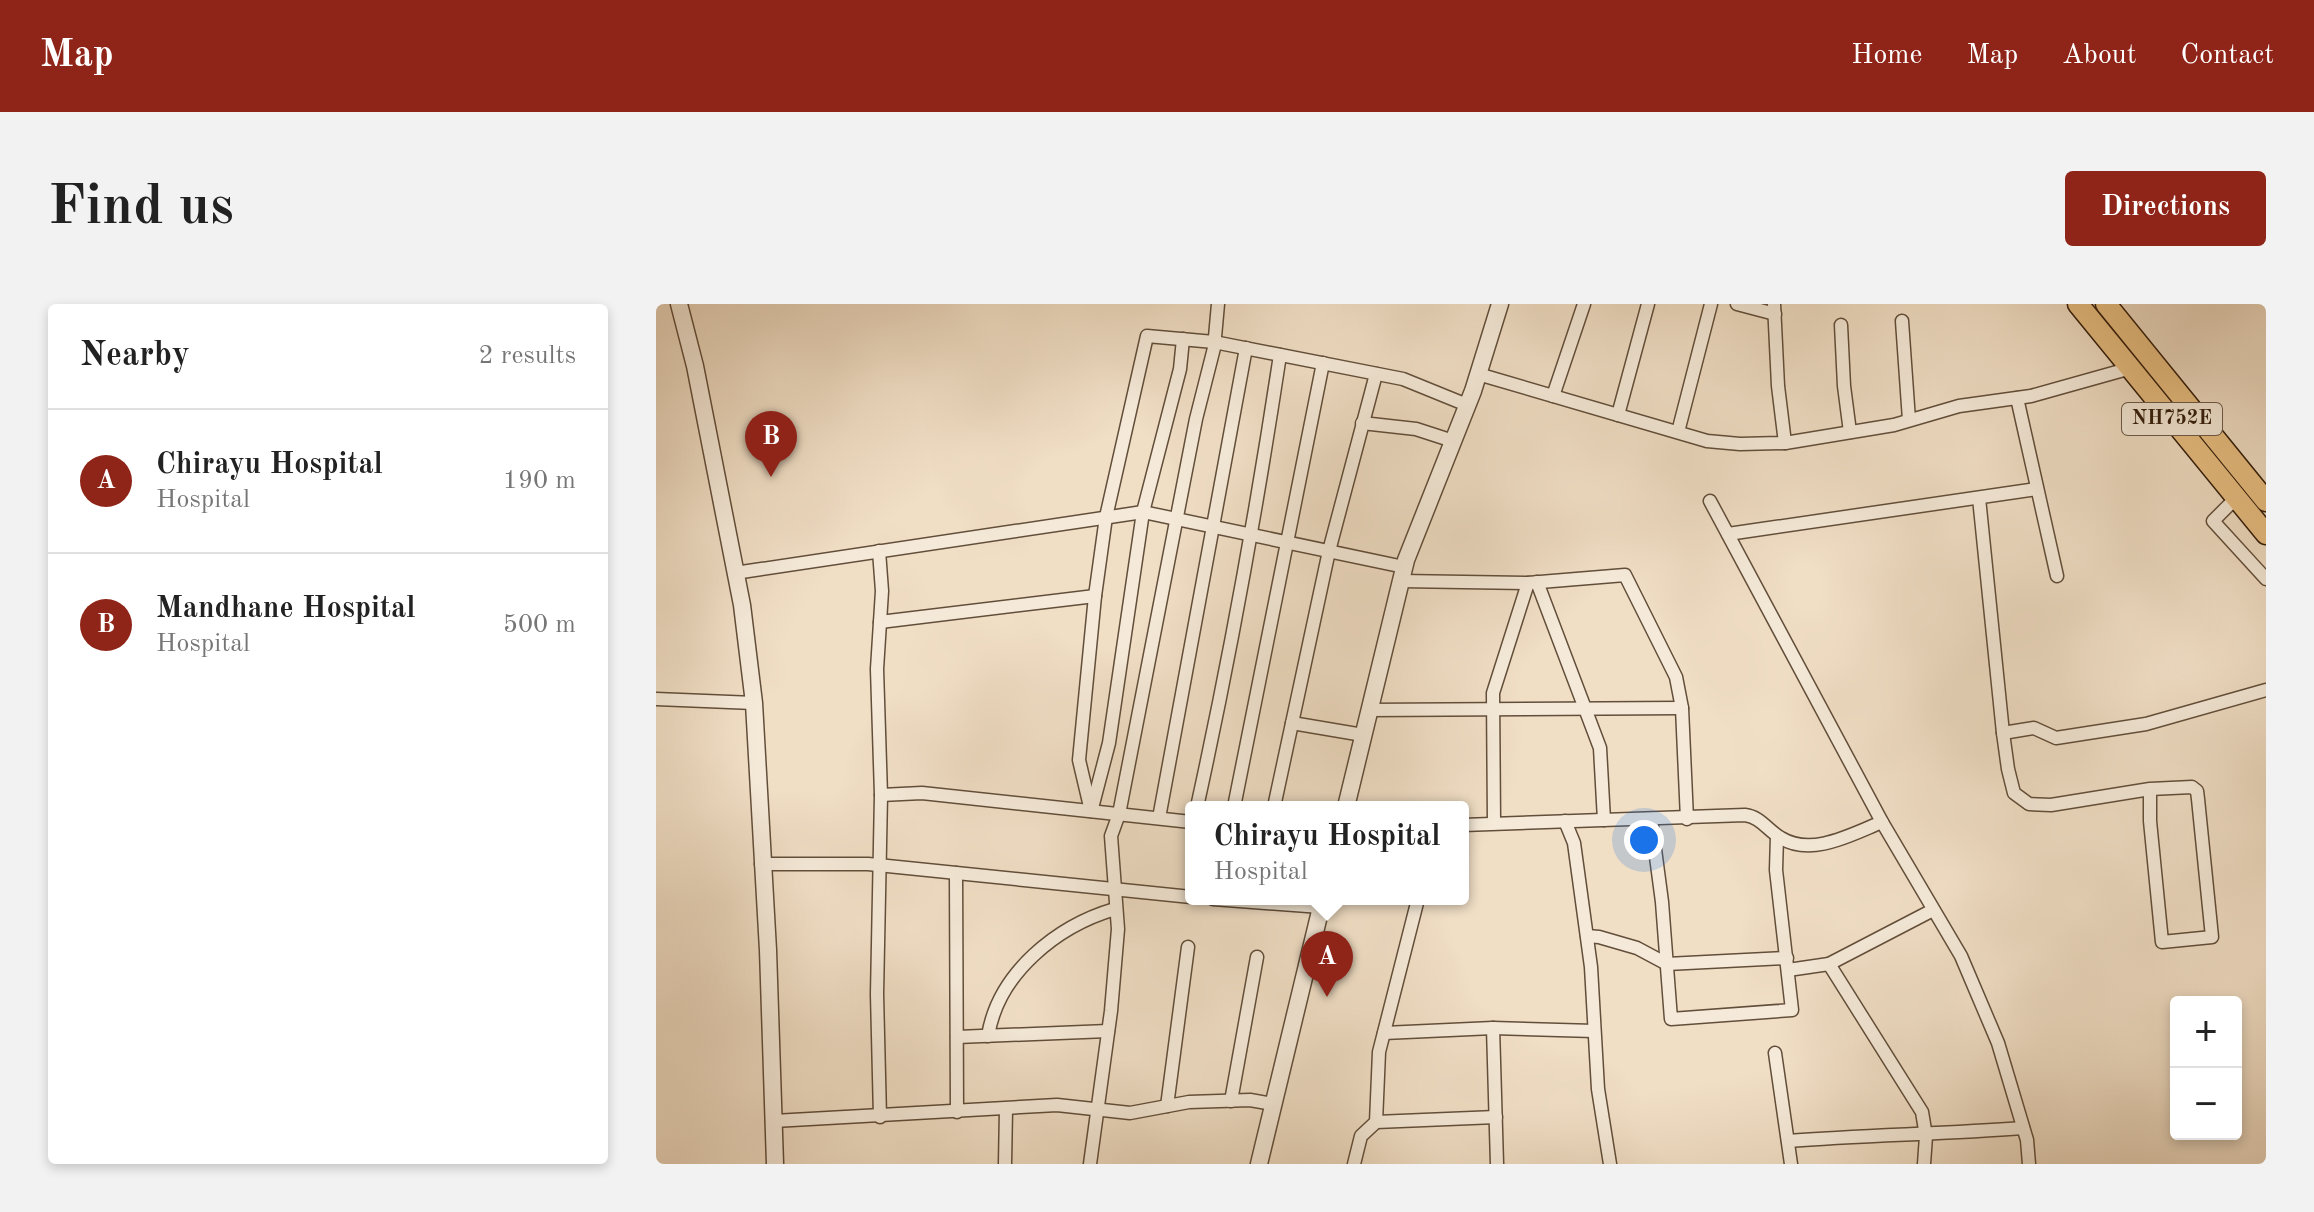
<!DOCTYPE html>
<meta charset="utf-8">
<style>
:root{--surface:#fff;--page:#f2f2f2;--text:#222;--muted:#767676;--line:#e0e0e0;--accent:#8f2418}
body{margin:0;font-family:"Old Standard TT",serif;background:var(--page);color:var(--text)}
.controls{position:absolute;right:24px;bottom:24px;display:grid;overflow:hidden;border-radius:8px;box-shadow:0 4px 12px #0003}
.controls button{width:72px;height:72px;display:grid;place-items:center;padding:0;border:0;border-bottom:2px solid var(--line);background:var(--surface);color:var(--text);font:40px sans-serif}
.you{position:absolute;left:988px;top:536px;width:28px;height:28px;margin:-20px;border:6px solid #fff;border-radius:50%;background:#1a73e8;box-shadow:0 0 0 12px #1a73e833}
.badge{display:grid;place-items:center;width:52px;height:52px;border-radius:50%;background:var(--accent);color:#fff;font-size:26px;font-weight:700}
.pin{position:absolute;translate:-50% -66px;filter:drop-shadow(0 2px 4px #0008)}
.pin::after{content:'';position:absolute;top:42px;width:28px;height:24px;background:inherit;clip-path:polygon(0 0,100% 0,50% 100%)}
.popup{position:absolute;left:529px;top:497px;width:284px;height:104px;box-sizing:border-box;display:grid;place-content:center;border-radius:8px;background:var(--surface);filter:drop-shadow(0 2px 6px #0005);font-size:26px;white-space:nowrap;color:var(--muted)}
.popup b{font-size:30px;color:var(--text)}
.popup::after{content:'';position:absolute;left:50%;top:100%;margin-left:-16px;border:16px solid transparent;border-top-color:var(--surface)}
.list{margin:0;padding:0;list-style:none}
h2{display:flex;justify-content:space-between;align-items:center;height:104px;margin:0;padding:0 32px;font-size:34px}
h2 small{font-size:26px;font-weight:400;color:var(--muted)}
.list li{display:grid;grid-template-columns:52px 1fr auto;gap:24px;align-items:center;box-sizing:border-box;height:144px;padding:0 32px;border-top:2px solid var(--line)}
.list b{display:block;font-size:30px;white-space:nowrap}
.list p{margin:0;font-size:26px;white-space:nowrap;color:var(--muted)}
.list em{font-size:26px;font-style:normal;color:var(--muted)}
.map{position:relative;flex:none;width:1610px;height:860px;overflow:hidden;border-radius:8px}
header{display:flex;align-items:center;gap:48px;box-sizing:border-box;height:112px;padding:0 40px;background:var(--accent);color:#fff}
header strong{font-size:38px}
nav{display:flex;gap:44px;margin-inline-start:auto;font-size:28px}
.intro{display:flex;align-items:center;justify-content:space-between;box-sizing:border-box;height:192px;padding:0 48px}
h1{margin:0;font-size:56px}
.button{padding:20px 36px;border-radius:8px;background:var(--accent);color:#fff;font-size:28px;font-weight:700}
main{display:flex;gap:48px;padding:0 48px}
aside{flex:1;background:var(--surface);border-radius:8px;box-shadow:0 4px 12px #0003}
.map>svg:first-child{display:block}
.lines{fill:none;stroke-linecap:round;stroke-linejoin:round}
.minor-casing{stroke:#624e3a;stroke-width:15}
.tertiary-casing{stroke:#624e3a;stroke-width:19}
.trunk-casing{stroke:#331e0c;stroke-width:23}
.minor{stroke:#f5ead9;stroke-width:12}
.tertiary{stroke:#f5ead9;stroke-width:16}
.trunk{stroke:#e8bf82;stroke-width:20}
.labels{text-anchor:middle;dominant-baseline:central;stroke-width:8;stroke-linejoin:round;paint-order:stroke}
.shield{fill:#f5ead9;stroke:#6d5b4a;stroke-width:2}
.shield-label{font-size:20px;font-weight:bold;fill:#331e0c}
</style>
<header>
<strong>Map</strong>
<nav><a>Home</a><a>Map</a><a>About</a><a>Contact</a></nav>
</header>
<div class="intro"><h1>Find us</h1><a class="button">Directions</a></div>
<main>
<aside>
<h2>Nearby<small>2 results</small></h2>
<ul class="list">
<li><span class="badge">A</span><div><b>Chirayu Hospital</b><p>Hospital</p></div><em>190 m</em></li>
<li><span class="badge">B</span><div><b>Mandhane Hospital</b><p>Hospital</p></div><em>500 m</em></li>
</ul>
</aside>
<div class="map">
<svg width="1610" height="860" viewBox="0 0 1610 860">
<rect width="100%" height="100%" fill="#f0dec5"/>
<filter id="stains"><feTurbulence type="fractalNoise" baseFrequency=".0025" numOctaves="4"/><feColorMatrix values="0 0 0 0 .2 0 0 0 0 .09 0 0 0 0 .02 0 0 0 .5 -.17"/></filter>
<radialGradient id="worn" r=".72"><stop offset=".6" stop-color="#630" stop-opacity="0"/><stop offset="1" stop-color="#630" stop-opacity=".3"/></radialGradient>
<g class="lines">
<!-- minor casing -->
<g class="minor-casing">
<g id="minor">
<path d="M 1081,0 L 1119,10"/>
<path d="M 1246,17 L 1253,116"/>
<path d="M 1185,21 L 1188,82 L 1194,128"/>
<path d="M 822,70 L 1051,137 L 1084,140 L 1129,139 L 1122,82 L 1118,0"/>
<path d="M 897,92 L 928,0"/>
<path d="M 1361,94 L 1401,272"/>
<path d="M 962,111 L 992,0"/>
<path d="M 706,119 L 760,125 L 797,137"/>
<path d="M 1022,128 L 1055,0"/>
<path d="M 1129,139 L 1238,121 L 1303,102 L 1375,92 L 1475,64"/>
<path d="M 1323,194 L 1347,429 L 1352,465 L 1358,489 L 1373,500 L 1395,501 L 1494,485 L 1536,483 L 1541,487 L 1542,495 L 1556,633 L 1506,638 L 1494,517 L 1494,485"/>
<path d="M 1580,194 L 1557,217 L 1610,275"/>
<path d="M 1054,197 L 1226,518 L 1305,652 L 1342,739 L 1371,836 L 1373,860"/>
<path d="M 1072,230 L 1381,185"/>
<path d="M 223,247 L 226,287 L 221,365 L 225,491 L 221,690 L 224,813"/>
<path d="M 79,269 L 487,208 L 748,263"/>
<path d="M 745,277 L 872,279 L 969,271 L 1020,373 L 1026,404 L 1031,515"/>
<path d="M 881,278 L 944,444 L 948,516"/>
<path d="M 224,318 L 439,292"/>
<path d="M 0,395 L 98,399"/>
<path d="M 713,406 L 1026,404"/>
<path d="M 636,419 L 707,431"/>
<path d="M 1347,429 L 1378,424 L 1400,434 L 1490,420 L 1610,386"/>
<path d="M 225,491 L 266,489 L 535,518"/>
<path d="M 541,503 C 574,353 601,203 624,51"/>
<path d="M 578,503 L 667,59"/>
<path d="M 618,503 L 673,247 L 720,70"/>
<path d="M 436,504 L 453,439 L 487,208 L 524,65 L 527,35"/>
<path d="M 435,507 L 423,456 L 439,292 L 450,213 L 491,32 L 558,38 L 747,75 L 811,101"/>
<path d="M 503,514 L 590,44"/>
<path d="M 995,515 L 1006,598 L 1015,715 L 1136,706 L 1120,566 L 1121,532"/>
<path d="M 909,517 L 918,539 L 935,663 L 942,785 L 954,860"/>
<path d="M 838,519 L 837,389 L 872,279"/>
<path d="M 807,521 L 1089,511 C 1105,513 1111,526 1125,534 C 1156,553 1196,530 1226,518"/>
<path d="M 105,560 L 212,560 L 535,593"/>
<path d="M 300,569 L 301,808"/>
<path d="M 557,595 L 665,603"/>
<path d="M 931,632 L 943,633 L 981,644 L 1011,660 L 1131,654"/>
<path d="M 1173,660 L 1266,808 L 1270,832 L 1268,860"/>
<path d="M 1132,666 L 1173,660 L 1277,606"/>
<path d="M 837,724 L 841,860"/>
<path d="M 728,729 L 837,724 L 938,727"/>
<path d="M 332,732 C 342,669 401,622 459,605"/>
<path d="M 301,733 L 452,727"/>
<path d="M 1119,749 L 1135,860"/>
<path d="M 575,797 L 601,653"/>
<path d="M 511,802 L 532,643"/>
<path d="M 118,817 L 401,801 L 474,809 L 533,798 L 594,796 L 617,800"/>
<path d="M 720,818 L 840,813"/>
<path d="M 1132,837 C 1210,831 1289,830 1367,824"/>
<path d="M 349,860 L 350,805"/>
<path d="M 434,860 L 455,707 L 462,625 L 455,532 L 463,510 L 540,115 L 558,44 L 562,0"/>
<path d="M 698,860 L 705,832 L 720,818 L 723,748 L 762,595"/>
</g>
</g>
<!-- tertiary casing -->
<g class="tertiary-casing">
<g id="tertiary">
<path d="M 23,0 L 39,62 L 86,301 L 98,399 L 112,646 L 119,860"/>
<path d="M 690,503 L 750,256 L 817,87 L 844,0"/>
<path d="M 603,860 L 667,595"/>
</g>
</g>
<!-- trunk casing -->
<g class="trunk-casing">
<g id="trunk">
<path d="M 1422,0 L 1610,230"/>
<path d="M 1450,0 L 1610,197"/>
</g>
</g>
<!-- minor -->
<use href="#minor" class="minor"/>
<!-- tertiary -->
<use href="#tertiary" class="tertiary"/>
<!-- trunk -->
<use href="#trunk" class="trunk"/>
</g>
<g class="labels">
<!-- shield labels -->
<rect class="shield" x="1466" y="99" width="100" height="32" rx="6"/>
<g class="shield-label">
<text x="1516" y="115">NH752E</text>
</g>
</g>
<rect width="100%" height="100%" filter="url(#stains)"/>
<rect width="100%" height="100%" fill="url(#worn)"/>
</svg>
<div class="controls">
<button>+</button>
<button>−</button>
</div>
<div class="you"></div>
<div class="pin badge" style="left:671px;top:693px">A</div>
<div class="popup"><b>Chirayu Hospital</b>Hospital</div>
<div class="pin badge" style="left:115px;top:173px">B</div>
</div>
</main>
